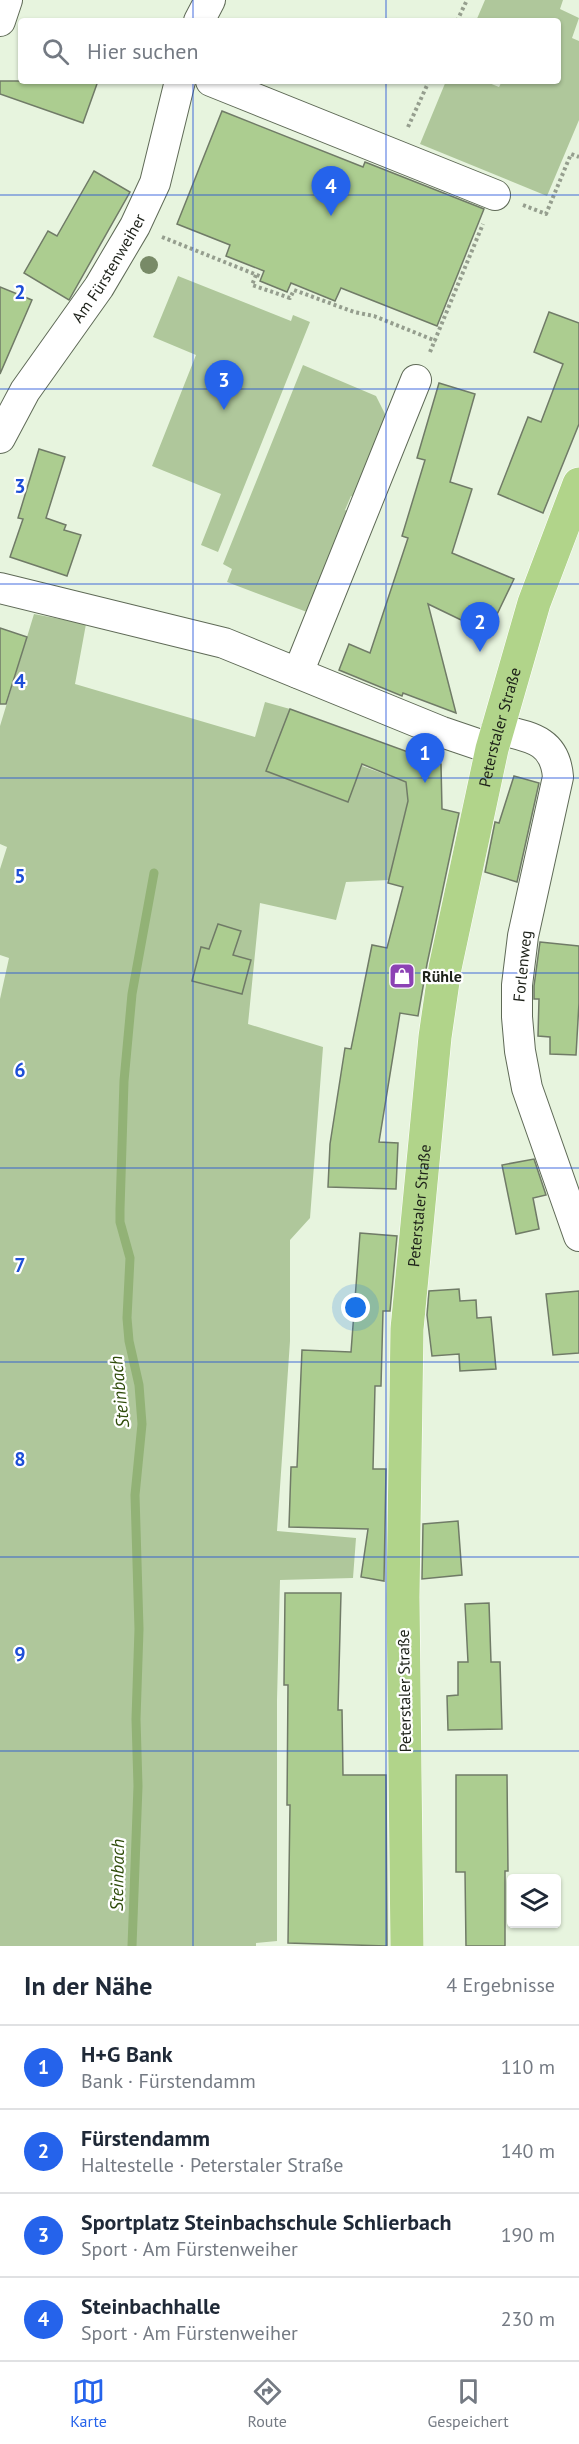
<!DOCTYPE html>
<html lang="de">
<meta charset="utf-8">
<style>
:root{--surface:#fff;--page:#f6f6f7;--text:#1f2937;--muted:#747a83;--line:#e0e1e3;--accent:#2563eb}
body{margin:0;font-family:"PT Sans",sans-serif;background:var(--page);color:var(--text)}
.controls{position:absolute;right:18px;bottom:18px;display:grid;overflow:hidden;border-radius:6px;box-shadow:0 2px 4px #0004}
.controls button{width:54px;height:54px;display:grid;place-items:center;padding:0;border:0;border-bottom:2px solid var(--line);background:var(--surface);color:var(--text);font:30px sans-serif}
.you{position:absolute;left:356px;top:1308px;width:21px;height:21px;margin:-15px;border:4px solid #fff;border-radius:50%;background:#1a73e8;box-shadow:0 0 0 9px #1a73e833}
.badge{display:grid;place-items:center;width:39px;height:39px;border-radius:50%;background:var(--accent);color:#fff;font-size:20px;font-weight:700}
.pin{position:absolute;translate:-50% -50px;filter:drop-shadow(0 2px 3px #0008)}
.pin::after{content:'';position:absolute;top:32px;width:21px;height:18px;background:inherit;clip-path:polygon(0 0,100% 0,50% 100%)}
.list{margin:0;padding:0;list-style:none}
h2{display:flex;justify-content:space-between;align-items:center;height:78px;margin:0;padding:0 24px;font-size:26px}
h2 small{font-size:20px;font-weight:400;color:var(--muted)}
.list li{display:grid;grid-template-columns:39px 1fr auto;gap:18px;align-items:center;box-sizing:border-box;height:84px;padding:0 24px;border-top:2px solid var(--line)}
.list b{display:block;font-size:22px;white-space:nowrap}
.list p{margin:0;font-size:20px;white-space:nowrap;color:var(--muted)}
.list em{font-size:20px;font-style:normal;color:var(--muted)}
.icon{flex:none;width:33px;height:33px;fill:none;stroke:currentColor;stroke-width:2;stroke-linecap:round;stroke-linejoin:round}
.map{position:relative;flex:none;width:579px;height:1946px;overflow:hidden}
.search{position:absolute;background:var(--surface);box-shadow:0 2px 4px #0004;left:18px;right:18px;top:18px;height:66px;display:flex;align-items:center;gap:15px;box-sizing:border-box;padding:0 21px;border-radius:6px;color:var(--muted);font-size:22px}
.sheet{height:414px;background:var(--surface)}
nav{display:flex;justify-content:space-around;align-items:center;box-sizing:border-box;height:84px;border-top:2px solid var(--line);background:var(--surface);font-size:16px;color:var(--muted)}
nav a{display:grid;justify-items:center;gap:3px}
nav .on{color:var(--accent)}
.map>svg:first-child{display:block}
.green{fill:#afc79b}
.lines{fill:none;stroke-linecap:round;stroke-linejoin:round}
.stream{stroke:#92b276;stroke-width:9}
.building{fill:#accd90;stroke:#707b67;stroke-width:1.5}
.minor-casing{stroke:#5f6a57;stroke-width:32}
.major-casing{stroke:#fff;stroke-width:34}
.path{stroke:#959e8e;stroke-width:4;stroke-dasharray:3 3;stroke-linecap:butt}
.minor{stroke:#fff;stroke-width:30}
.major{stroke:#b1d48a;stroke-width:33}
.tree{fill:#788a67}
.grid{fill:none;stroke:#1d4ed8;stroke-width:1.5;stroke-opacity:0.55}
.labels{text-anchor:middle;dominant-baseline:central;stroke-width:4.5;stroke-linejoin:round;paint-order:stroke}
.street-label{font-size:16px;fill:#1d2119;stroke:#fff}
.poi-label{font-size:16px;font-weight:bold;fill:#1d2119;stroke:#fff;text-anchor:start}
.water-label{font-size:18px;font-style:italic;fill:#2f4c0a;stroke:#fff}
.grid-label{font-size:20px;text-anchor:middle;font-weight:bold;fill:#1d4ed8;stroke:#fff;stroke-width:4.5;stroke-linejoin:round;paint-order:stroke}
</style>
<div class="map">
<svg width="579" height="1946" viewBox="0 0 579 1946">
<rect width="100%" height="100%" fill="#e7f4de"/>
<!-- green -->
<g class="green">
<path d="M 485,0 L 563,0 L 560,9 L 579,18 L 572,38 L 579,41 L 579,120 L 547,196 L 420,144 L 446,81 L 484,81 L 499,87 L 502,81 L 558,81 L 558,21 L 476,21 Z"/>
<path d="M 178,276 L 291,321 L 293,315 L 310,322 L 218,552 L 201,545 L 221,494 L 152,466 L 196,355 L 153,337 Z"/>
<path d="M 303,365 L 376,396 L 387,418 L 355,497 L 351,496 L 345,510 L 349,512 L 307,612 L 227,582 L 232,569 L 223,564 Z"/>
<path d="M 34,614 L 86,624 L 75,684 L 255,737 L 265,702 L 290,709 L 266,771 L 347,802 L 362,766 L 406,782 L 408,801 L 389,880 L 346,882 L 336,920 L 260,903 L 248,1024 L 323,1047 L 310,1218 L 290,1240 L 290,1341 L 277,1531 L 356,1538 L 353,1578 L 280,1580 L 277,1700 L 277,1941 L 256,1943 L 256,1946 L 0,1946 L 0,999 L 9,958 L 0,955 L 0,869 L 7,847 L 0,844 L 0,726 Z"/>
</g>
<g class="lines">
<!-- stream -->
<path class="stream" d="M 132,1946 L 138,1786 L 136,1719 L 139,1629 L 135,1495 L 142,1424 L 139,1385 L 129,1341 L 127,1318 L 130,1258 L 120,1222 L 120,1209 L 124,1081 L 132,994 L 154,873"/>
</g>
<!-- building -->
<g class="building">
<path d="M 0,81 L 98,81 L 83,123 L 0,94 Z"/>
<path d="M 222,111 L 363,167 L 365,162 L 484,209 L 437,326 L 341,288 L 335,301 L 291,283 L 287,292 L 260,281 L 264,271 L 226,256 L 230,245 L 177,224 Z"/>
<path d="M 94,171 L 130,192 L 69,300 L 24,273 L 48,231 L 57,236 Z"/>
<path d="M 0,287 L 32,300 L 0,374 Z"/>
<path d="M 549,312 L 579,323 L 579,424 L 543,513 L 498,494 L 528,417 L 541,422 L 563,364 L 534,352 Z"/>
<path d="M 439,383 L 475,394 L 450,482 L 472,489 L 452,553 L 514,579 L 488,633 L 428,604 L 456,713 L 403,693 L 402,696 L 339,670 L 349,644 L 370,653 L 408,538 L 402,536 L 425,460 L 417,458 Z"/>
<path d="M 39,449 L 65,457 L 46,518 L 66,525 L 64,530 L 81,535 L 67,576 L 10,557 L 23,519 L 18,518 Z"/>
<path d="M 0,628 L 27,637 L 6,704 L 0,704 Z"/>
<path d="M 290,709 L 441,764 L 442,809 L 459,813 L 427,964 L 418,1016 L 400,1013 L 379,1142 L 398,1143 L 396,1189 L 328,1187 L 330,1144 L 345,1048 L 351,1049 L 372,945 L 387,948 L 403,887 L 388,883 L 408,801 L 406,782 L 362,764 L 348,802 L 266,771 Z"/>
<path d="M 514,776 L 539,783 L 517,882 L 485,872 L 495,822 L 499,823 Z"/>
<path d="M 218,924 L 241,931 L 233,955 L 251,960 L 242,994 L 192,981 L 201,947 L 209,949 Z"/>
<path d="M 540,942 L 579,946 L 579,1003 L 576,1055 L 550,1054 L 550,1037 L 538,1036 L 539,999 L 534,999 L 534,986 Z"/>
<path d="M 534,1159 L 546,1195 L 533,1198 L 539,1229 L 516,1234 L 502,1165 Z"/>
<path d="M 360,1233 L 397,1236 L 390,1311 L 383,1311 L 381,1386 L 375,1386 L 373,1469 L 386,1469 L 384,1581 L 361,1577 L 368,1529 L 289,1527 L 291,1467 L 297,1467 L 302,1350 L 351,1352 Z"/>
<path d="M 459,1289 L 460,1301 L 476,1300 L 477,1318 L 491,1317 L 496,1369 L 460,1371 L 459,1354 L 432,1356 L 427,1315 L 429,1291 Z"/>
<path d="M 579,1291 L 579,1353 L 553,1355 L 546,1294 Z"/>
<path d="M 458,1521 L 462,1575 L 422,1579 L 423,1524 Z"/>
<path d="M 285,1593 L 341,1593 L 338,1710 L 342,1710 L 343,1775 L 386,1775 L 387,1946 L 288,1943 L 290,1805 L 287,1805 L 288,1685 L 284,1685 Z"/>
<path d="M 489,1603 L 491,1662 L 500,1662 L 502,1729 L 448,1730 L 447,1696 L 458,1695 L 458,1662 L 468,1662 L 465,1604 Z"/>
<path d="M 456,1775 L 507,1775 L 508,1871 L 505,1871 L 505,1946 L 466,1946 L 465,1872 L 456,1872 Z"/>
</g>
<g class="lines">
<!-- minor casing -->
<g class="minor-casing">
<g id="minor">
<path d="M 0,21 L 7,0"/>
<path d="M 199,21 L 210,0"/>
<path d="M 211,81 L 495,195"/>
<path id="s1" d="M 0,438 L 25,391 L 99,287 L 135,226 L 155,183 L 180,81"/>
<path d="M 0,588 L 224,643 L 442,732 L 492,749"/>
<path d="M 298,673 L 416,380"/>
<path d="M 497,729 C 529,737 555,739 558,777 L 523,936 L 517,985 L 517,1017 L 520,1051 L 527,1088 L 579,1236"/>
</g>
</g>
<!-- major casing -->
<g class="major-casing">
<g id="major">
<path id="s2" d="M 407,1946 L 403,1597 L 407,1329 L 435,1037 L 445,968 L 492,749 L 534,603 L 579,484"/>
</g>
</g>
<!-- path -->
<g class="path">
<path d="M 457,21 L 467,0"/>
<path d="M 408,127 L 429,81"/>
<path d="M 523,205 L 546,214 L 571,154 L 579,157"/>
<path d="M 162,237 L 262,277"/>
<path d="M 256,275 L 252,285 L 290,298 L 294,290 L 354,312 L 374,316 L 436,341"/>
<path d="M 430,352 L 483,224"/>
</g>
<!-- minor -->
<use href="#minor" class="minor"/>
<!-- major -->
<use href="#major" class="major"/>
</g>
<!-- trees -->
<circle class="tree" cx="149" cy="265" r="9"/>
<!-- grid -->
<path class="grid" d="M 193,0 L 193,21M 386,0 L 386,21M 193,81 L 193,1946M 386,81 L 386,1946M 0,195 L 579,195M 0,389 L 579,389M 0,584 L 579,584M 0,778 L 579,778M 0,973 L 579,973M 0,1168 L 579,1168M 0,1362 L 579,1362M 0,1557 L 579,1557M 0,1751 L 579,1751"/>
<!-- icons -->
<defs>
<g id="shop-square" transform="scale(1.35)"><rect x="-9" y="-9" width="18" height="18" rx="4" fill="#8c42b4" stroke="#fff"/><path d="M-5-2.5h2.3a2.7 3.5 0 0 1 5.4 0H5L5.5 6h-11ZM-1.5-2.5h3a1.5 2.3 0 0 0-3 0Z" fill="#fff"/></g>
</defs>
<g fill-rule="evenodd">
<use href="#shop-square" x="402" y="976"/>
</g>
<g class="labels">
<!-- street labels -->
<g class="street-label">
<text stroke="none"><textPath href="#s1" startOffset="202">Am Fürstenweiher</textPath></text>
<text stroke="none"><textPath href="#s2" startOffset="1227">Peterstaler Straße</textPath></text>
<text transform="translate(522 966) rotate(-84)">Forlenweg</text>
<text stroke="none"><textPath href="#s2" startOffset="741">Peterstaler Straße</textPath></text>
<text transform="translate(404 1691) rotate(-91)">Peterstaler Straße</text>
</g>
<!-- poi labels -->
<g class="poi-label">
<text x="422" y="976">Rühle</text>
</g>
<!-- water labels -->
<g class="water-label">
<text transform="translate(119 1392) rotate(-96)">Steinbach</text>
<text transform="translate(117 1875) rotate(-89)">Steinbach</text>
</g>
</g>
<g class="grid-label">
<text x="20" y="299">2</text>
<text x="20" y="493">3</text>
<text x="20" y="688">4</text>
<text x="20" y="883">5</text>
<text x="20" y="1077">6</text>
<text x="20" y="1272">7</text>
<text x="20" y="1466">8</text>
<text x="20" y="1661">9</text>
</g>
</svg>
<div class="controls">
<button><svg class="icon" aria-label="layers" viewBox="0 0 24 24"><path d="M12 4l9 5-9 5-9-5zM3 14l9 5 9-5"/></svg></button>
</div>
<div class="you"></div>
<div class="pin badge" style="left:425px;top:783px">1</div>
<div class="pin badge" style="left:480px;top:652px">2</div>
<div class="pin badge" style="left:224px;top:410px">3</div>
<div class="pin badge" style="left:331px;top:216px">4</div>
<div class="search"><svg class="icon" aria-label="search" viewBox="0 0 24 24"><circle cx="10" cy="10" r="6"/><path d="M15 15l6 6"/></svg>Hier suchen</div>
</div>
<section class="sheet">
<h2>In der Nähe<small>4 Ergebnisse</small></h2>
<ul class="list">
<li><span class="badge">1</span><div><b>H+G Bank</b><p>Bank · Fürstendamm</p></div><em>110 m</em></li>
<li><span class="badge">2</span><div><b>Fürstendamm</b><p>Haltestelle · Peterstaler Straße</p></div><em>140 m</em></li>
<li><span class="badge">3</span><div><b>Sportplatz Steinbachschule Schlierbach</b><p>Sport · Am Fürstenweiher</p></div><em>190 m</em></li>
<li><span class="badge">4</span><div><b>Steinbachhalle</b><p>Sport · Am Fürstenweiher</p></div><em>230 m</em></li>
</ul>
</section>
<nav>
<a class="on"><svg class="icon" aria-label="map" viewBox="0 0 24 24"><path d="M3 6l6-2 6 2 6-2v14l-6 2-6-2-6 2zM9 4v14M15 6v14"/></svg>Karte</a>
<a><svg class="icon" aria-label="directions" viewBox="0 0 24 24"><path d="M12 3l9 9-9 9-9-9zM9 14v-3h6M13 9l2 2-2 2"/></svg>Route</a>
<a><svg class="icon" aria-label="saved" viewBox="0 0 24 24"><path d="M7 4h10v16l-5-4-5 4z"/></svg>Gespeichert</a>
</nav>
